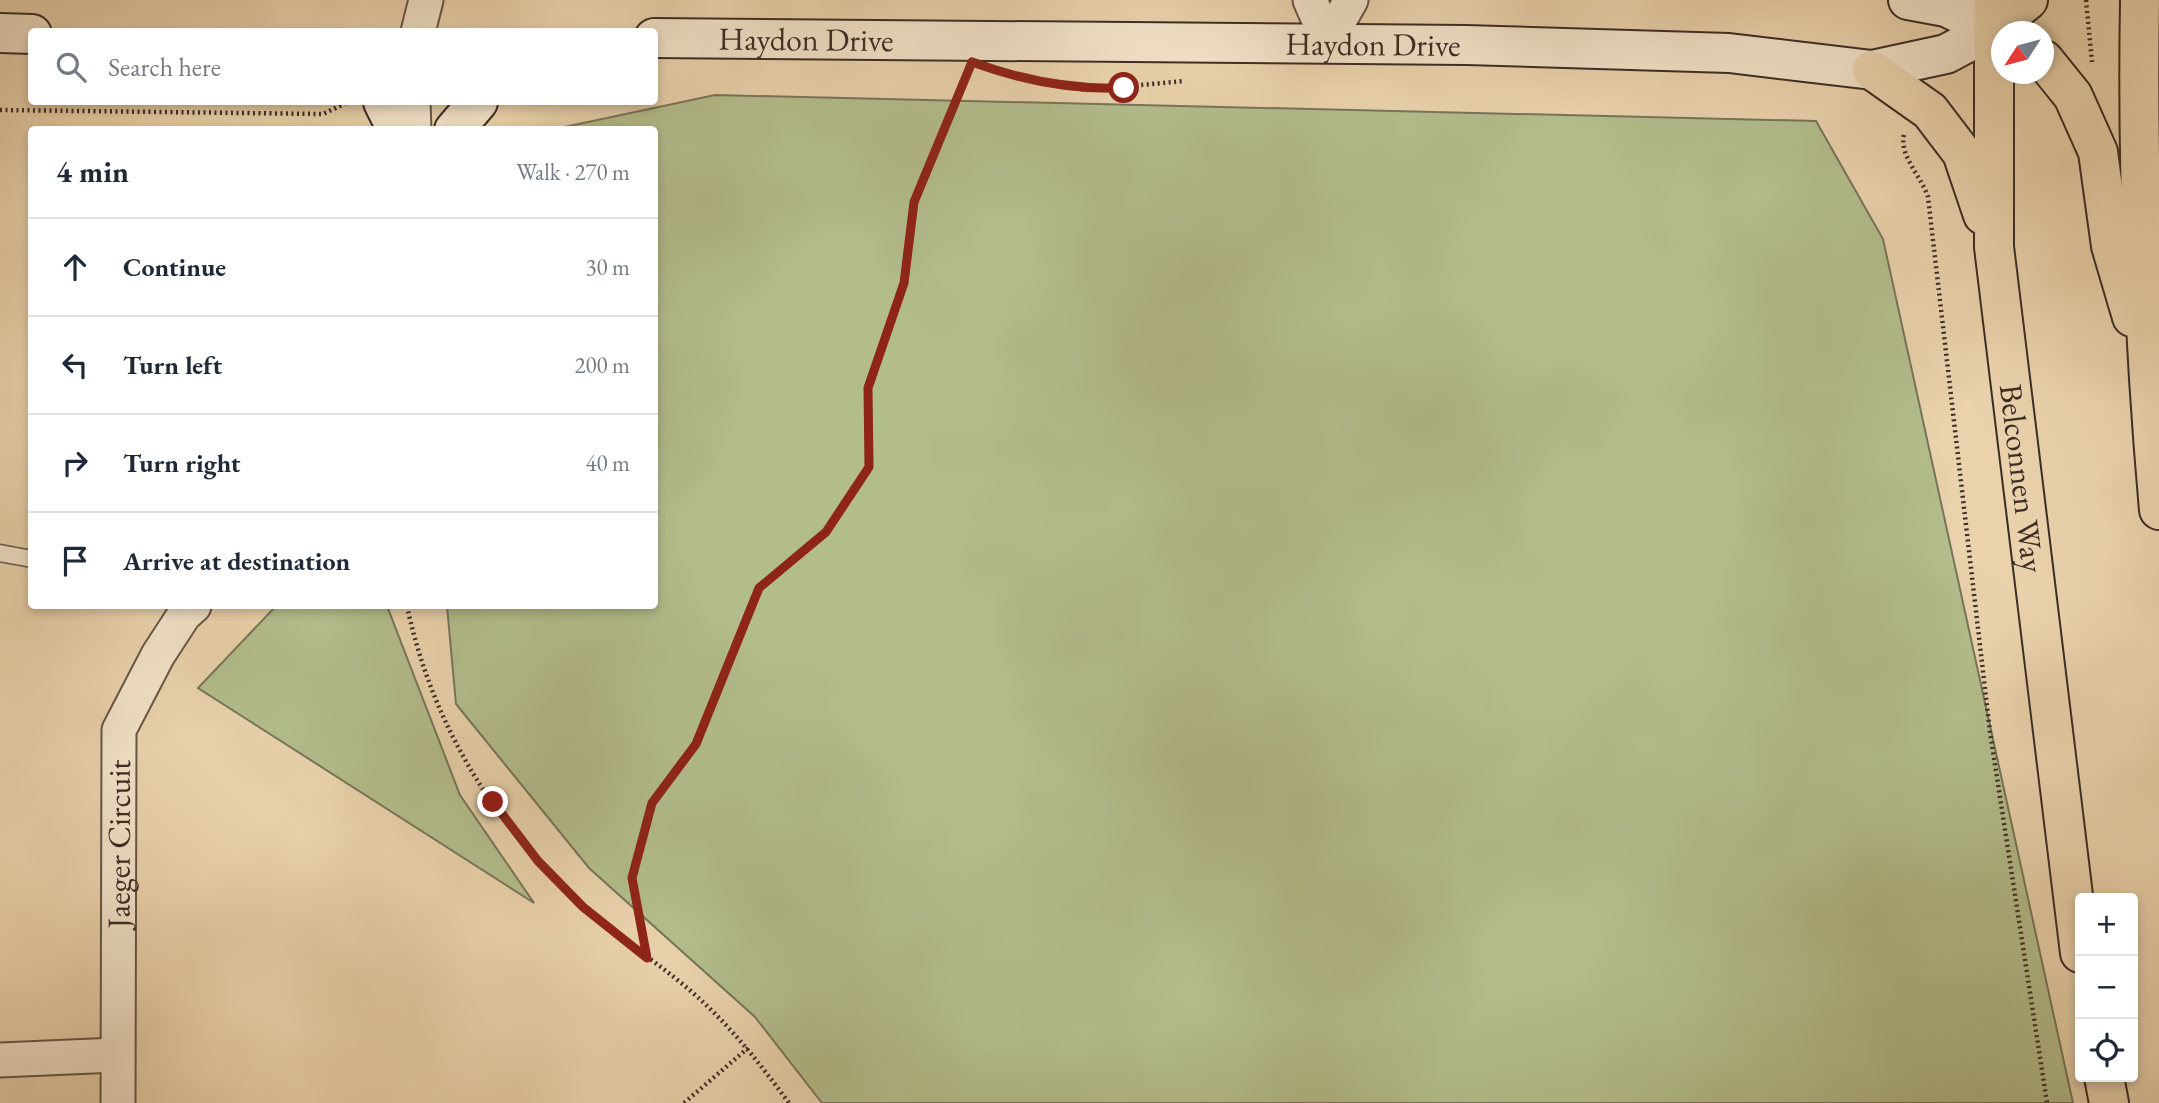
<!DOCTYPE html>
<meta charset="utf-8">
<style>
:root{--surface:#fff;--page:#f6f6f7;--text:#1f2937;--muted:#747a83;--line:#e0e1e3}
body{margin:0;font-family:"EB Garamond",serif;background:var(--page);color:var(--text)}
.controls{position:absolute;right:21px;bottom:21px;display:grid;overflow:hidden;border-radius:7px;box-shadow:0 4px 10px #0003}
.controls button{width:63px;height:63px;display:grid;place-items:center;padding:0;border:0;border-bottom:2px solid var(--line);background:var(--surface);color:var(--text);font:35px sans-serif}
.compass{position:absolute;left:1991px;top:21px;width:63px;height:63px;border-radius:50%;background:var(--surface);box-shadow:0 4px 10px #0003;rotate:234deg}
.stop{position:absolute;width:21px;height:21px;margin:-16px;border:5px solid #8f2418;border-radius:50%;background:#fff}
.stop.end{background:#8f2418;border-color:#fff;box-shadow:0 2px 7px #0008}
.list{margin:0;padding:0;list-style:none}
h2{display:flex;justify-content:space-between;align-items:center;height:91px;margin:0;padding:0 28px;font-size:30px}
h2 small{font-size:23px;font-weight:400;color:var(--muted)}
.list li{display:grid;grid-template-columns:46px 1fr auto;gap:21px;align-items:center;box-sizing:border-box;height:98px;padding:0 28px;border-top:2px solid var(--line)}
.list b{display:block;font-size:26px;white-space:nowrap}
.list em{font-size:23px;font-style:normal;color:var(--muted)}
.icon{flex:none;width:38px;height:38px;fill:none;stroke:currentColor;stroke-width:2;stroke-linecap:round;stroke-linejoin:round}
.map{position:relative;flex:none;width:2159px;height:1103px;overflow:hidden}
.search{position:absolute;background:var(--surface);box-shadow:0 4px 10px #0003;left:28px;top:28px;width:630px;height:77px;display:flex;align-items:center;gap:18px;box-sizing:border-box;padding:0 24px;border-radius:7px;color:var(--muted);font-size:26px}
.panel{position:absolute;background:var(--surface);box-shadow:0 4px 10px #0003;left:28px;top:126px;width:630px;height:483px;border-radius:7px}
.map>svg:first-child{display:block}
.green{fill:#b3bd8c;stroke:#787559;stroke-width:2}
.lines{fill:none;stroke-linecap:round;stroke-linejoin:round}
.lane-casing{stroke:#685648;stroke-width:19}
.street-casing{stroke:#685648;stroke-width:37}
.secondary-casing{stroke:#3d2d26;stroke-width:42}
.primary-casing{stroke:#3d2d26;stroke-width:42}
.path{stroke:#3d2d26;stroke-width:4.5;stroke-dasharray:2 3.5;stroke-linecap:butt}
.lane{stroke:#f1e2c9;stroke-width:16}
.street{stroke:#f1e2c9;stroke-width:33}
.secondary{stroke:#f1e2c9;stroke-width:38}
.primary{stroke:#e9d2ac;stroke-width:38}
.route{stroke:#8f2418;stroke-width:9}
.labels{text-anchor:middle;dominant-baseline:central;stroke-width:6;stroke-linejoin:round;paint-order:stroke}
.street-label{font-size:32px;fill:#3d2d26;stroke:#f1e2c9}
</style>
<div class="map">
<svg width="2159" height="1103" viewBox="0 0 2159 1103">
<rect width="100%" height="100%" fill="#e9d2ac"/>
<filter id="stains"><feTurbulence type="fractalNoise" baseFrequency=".00286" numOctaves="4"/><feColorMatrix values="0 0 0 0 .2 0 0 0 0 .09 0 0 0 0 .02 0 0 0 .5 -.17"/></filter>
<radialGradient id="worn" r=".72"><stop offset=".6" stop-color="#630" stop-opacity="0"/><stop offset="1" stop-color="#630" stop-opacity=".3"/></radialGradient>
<!-- green -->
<g class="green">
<path d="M 715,95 L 1816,121 L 1883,239 L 2073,1103 L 822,1103 L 755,1017 L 589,868 L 456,704 L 447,606 L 654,606 L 654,130 L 555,129 Z"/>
<path d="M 276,606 L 387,606 L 460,795 L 534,903 L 198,688 Z"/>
</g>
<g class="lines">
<!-- lane casing -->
<g class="lane-casing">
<path id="lane" d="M 0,553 L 32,559"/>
</g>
<!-- street casing -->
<g class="street-casing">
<g id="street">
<path d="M 1310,0 L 1328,41"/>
<path d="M 418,32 L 426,0"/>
<path d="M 1328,41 L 1351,0"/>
<path d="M 413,102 L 414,130"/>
<path d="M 0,1060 L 116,1055"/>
<path id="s1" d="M 118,1103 L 119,730 L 158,655 L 184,615 L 194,606"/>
</g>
</g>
<!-- secondary casing -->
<g class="secondary-casing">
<g id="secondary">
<path d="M 1908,0 L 1946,7 L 1993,29"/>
<path d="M 0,33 L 32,34"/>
<path id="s2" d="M 654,38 L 1466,45 L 1729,53 L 1872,70 L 1946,54 L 1993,29"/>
<path d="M 383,102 L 397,130"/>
<path d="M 454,130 L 478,102"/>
</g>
</g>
<!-- primary casing -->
<g class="primary-casing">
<g id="primary">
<path id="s3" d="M 1994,0 L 1994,247 L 2080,953"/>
<path d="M 2140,0 C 2137,170 2144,341 2159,510"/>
<path d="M 1993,29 L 2028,0"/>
<path d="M 2044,60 L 2073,96 L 2098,152 L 2111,246 L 2132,317"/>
<path d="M 1872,70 L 1930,111 L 1962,153 L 1983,215"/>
<path d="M 2104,1077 L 2109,1103"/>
</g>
</g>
<!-- path -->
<g class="path">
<path d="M 2086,0 L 2092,62"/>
<path d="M 1027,79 L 1086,90 L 1185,81"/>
<path d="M 0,110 L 323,114 L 348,102"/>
<path d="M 1904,135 C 1899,156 1922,177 1928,197 L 1990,732 L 2047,1103"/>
<path d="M 407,606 C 432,724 494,825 583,907 C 612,933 645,954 675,978 C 721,1014 755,1057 789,1103"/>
<path d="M 647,958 L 632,878 L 652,802 L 696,744 L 759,588 L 826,532 L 869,467 L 868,388 L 904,283 L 914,202 L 967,75"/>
<path d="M 684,1103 L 748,1048"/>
</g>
<!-- lane -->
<use href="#lane" class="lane"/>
<!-- street -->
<use href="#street" class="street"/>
<!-- secondary -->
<use href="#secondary" class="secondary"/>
<!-- primary -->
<use href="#primary" class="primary"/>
</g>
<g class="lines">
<!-- route -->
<path class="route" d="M 493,802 L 538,861 L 583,907 L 647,958 L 632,878 L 652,803 L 696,744 L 759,588 L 826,532 L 869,467 L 868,388 L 904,283 L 914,202 L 972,62 C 1021,80 1071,90 1124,88"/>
</g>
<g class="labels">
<!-- street labels -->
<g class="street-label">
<text stroke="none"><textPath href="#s2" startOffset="152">Haydon Drive</textPath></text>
<text stroke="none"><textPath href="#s2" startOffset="719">Haydon Drive</textPath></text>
<text stroke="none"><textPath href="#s3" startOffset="480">Belconnen Way</textPath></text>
<text stroke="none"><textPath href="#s1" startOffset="259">Jaeger Circuit</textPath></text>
</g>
</g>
<rect width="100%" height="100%" filter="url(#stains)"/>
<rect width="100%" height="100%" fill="url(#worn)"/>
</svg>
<div class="controls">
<button>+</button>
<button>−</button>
<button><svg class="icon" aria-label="locate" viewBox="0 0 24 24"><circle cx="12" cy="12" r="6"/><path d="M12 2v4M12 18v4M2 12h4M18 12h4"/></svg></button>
</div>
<svg class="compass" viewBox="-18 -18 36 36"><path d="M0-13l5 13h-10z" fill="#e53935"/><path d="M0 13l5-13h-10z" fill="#747a83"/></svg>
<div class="stop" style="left:1124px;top:88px"></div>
<div class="stop end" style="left:493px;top:802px"></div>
<div class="search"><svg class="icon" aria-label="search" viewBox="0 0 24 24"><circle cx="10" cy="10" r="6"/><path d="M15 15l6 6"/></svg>Search here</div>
<section class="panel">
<h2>4 min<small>Walk · 270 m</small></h2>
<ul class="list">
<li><svg class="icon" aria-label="ahead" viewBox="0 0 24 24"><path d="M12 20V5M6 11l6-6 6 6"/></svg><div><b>Continue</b></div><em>30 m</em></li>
<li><svg class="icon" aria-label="left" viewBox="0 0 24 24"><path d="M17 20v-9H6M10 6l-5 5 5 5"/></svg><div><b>Turn left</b></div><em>200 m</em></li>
<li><svg class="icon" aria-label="right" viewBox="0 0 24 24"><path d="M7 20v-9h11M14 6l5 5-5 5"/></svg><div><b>Turn right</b></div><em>40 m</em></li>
<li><svg class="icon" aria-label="arrive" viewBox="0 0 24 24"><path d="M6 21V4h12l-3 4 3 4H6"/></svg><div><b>Arrive at destination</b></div></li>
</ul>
</section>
</div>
